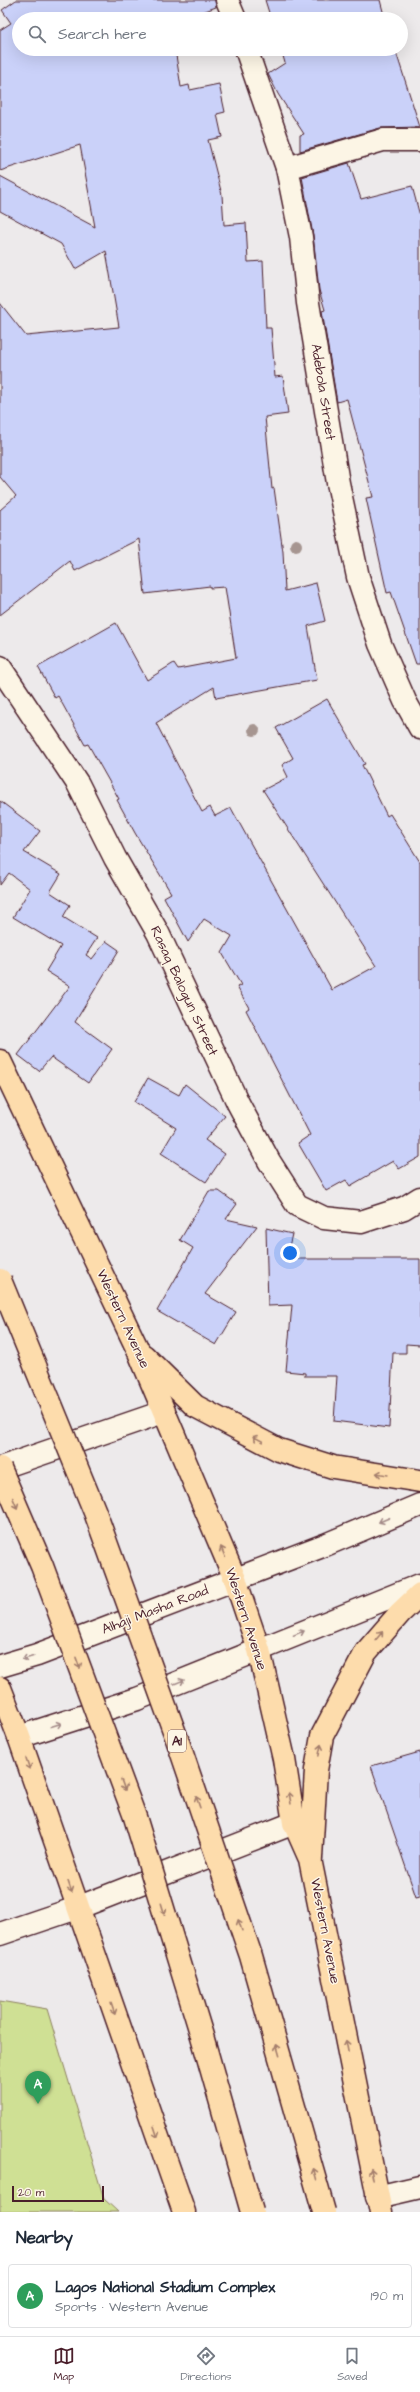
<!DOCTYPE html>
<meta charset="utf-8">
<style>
:root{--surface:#fff;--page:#f6f6f7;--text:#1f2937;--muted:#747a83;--line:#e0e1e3;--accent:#4a1f2b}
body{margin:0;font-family:"Architects Daughter",sans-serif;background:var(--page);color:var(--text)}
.scale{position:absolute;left:12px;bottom:10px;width:92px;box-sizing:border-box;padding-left:4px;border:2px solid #4a1f2b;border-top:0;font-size:11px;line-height:14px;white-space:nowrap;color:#4a1f2b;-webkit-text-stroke:3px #fcf5e5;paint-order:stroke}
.you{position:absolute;left:290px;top:1253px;width:14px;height:14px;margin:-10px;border:3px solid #fff;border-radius:50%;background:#1a73e8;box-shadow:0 0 0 6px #1a73e833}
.badge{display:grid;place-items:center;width:26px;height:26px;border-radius:50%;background:var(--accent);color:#fff;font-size:13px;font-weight:700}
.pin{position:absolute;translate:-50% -33px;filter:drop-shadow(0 1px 2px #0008)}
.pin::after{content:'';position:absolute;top:21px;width:14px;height:12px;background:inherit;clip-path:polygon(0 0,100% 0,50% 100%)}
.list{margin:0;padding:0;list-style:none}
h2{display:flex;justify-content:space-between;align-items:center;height:52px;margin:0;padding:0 16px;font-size:17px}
h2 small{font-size:13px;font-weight:400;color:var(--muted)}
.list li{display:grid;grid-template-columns:26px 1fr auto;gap:12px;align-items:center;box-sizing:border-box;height:64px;margin:0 8px 8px;padding:0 8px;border:1px solid var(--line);border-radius:4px}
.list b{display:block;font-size:15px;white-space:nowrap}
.list p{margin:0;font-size:13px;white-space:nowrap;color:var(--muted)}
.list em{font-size:13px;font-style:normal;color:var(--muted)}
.icon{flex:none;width:22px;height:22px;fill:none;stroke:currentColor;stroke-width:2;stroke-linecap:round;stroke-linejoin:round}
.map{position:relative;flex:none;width:420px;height:2212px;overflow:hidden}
.search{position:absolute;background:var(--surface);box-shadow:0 4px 16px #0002;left:12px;right:12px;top:12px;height:44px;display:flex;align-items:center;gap:10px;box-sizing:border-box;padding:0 14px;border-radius:22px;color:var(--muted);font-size:15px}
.sheet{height:124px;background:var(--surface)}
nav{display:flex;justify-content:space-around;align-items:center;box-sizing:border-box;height:56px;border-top:1px solid var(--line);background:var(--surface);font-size:11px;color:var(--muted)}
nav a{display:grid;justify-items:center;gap:2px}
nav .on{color:var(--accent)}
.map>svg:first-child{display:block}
.green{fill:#cfe094;stroke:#8c8060}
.building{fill:#cad1f9;stroke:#4a1f2b}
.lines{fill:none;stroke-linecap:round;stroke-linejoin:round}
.minor-casing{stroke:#4a1f2b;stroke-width:25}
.major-casing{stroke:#4a1f2b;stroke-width:25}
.minor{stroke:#fcf5e5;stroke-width:22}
.major{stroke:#fddcac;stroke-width:22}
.highway-bridge-casing{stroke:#4a1f2b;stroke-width:25;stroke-linecap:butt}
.highway-bridge{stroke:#fddcac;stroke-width:22}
.tree{fill:#a69590}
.oneway{stroke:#a47e6c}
.oneway2{stroke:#a38a88}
.labels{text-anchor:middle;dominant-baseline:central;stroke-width:3;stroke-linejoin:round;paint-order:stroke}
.shield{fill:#fcf5e5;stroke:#7f5f63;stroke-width:1}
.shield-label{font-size:13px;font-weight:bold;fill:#4a1f2b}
.street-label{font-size:14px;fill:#4a1f2b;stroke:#fcf5e5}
</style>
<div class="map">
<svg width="420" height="2212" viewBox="0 0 420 2212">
<rect width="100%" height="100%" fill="#edeaeb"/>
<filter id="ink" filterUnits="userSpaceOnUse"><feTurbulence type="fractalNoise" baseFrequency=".025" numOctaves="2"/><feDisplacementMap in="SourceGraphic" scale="8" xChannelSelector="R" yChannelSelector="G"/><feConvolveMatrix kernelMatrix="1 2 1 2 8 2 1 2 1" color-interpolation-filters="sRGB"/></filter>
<g filter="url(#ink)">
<!-- green -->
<path class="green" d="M 0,2001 L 47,2009 L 104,2199 L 118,2212 L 0,2212 Z"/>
<!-- building -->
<g class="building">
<path d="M 16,0 L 215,0 L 216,7 L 184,19 L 19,19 L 19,49 L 175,49 L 181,87 L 189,85 L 190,90 L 219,84 L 225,112 L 217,114 L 222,137 L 208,140 L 222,195 L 224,225 L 246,223 L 248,262 L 263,261 L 266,328 L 271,328 L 275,377 L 283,376 L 288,414 L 265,417 L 272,489 L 274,488 L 283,552 L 285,591 L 316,583 L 325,621 L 308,626 L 317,680 L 216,698 L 214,687 L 156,723 L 202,812 L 210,807 L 215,816 L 231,808 L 332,990 L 376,966 L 263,790 L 288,777 L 282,765 L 293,758 L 276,728 L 327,699 L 365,764 L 362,765 L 387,816 L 390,814 L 420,862 L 420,1157 L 399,1169 L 393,1161 L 350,1186 L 346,1180 L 326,1191 L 298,1143 L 310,1135 L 246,1010 L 249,1008 L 237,987 L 241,985 L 222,953 L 232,936 L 204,919 L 188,942 L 164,897 L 171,893 L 135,833 L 117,800 L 119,799 L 88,744 L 85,745 L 58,696 L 55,698 L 38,667 L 116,623 L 147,680 L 174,663 L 178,669 L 236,658 L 225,587 L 210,588 L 210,586 L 145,594 L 139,539 L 75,571 L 70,561 L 0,615 L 0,510 L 16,496 L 0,477 L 0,303 L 26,336 L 119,327 L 106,251 L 75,269 L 61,244 L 0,211 L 0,176 L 95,227 L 80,145 L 0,171 L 0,30 L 11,23 L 2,10 Z"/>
<path d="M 265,0 L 380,0 L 385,19 L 271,19 Z"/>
<path d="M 281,49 L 395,49 L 420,127 L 380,128 L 300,151 L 300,135 L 304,134 L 278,94 L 268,74 L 285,63 Z"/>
<path d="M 349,163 L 361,199 L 412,186 L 420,216 L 420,664 L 416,664 L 391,592 L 387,593 L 366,498 L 373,497 L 347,399 L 337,402 L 322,311 L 325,310 L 319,290 L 313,235 L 302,177 Z"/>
<path d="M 0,801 L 40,831 L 24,852 L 61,874 L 50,892 L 70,905 L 63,917 L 97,938 L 86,955 L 92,959 L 106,941 L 119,950 L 75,1022 L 112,1049 L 88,1083 L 51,1057 L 39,1071 L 18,1055 L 70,986 L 46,971 L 61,946 L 13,917 L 30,889 L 9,873 L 0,885 Z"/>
<path d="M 148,1078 L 179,1095 L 185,1084 L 225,1116 L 205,1140 L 225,1154 L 206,1182 L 161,1153 L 176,1128 L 134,1102 Z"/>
<path d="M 209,1191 L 219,1191 L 237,1204 L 226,1219 L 257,1226 L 205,1294 L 236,1312 L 216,1345 L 157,1311 L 193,1248 L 180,1240 Z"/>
<path d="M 266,1228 L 292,1234 L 286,1259 L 420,1259 L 420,1345 L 406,1344 L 406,1353 L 393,1353 L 389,1428 L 334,1421 L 337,1376 L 305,1376 L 305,1373 L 286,1371 L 292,1305 L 268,1306 Z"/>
<path d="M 420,1752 L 420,1896 L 416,1897 L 371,1766 Z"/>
</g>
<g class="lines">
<!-- minor casing -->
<g class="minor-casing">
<g id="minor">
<path d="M 227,0 L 235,19"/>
<path d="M 246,49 L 287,168 L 301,237 L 308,303 L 338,483 L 358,577 L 380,644 L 405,701 L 420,728"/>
<path d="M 287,168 L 383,140 L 420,140"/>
<path d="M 0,667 L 78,784 L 115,858 L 158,933 L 238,1103 L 269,1161 L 297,1205 L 324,1218 L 361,1222 L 404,1208 L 420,1198"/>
<path d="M 0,1468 L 163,1412"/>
<path d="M 0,1666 L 37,1655 L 325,1545 L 420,1505"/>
<path d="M 19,1737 L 137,1699 L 420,1585"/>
<path d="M 0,1934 L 77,1908 L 294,1823"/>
<path d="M 377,2197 L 420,2187"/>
</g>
</g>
<!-- major casing -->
<g class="major-casing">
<g id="major">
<path d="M 0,1061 L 138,1350 L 235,1579 L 259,1650 L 284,1759 L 294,1823 L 310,1859 L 381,2212"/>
<path d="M 144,1356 L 195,1406 L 279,1450 L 333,1467 L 420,1481"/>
<path d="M 0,1688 L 19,1737 L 184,2212"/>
<path d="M 311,1858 L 316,1770 L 322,1736 L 366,1652 L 400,1613 L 420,1594"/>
</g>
</g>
<!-- minor -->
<use href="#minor" class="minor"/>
<!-- major -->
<use href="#major" class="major"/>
<!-- highway-bridge casing -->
<g class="highway-bridge-casing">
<g id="highway-bridge">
<path d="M 0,1280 L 95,1512 L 177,1739 L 251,1956 L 324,2212"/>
<path d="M 0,1468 L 42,1566 L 135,1817 L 202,2036 L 252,2212"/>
</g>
</g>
<!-- highway-bridge -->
<use href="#highway-bridge" class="highway-bridge"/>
</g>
<!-- trees -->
<g class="tree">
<circle cx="296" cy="545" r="6"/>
<circle cx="254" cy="730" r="6"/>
</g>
<!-- one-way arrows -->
<defs><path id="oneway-shaft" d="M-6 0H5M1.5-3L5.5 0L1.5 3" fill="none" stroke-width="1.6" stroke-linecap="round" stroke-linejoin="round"/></defs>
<g class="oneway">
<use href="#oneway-shaft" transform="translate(258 1439) rotate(-152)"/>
<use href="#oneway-shaft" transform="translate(382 1474) rotate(-171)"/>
<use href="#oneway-shaft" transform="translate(15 1503) rotate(67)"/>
<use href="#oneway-shaft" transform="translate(223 1552) rotate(-113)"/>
<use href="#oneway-shaft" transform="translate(379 1636) rotate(-50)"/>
<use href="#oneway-shaft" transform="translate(78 1663) rotate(70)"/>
<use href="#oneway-shaft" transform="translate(320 1750) rotate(-79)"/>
<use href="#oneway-shaft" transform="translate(28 1764) rotate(71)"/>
<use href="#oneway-shaft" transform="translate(123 1785) rotate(70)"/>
<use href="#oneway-shaft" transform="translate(290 1798) rotate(-99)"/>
<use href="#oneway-shaft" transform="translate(198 1802) rotate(-109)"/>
<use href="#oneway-shaft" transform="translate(70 1887) rotate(71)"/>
<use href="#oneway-shaft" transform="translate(163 1909) rotate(73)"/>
<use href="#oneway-shaft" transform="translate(240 1925) rotate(-109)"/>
<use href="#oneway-shaft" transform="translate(113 2009) rotate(71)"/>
<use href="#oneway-shaft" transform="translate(347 2046) rotate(-101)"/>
<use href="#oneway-shaft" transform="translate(278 2050) rotate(-106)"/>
<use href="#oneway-shaft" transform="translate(156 2132) rotate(71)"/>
<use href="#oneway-shaft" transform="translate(315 2174) rotate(-106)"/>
<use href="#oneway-shaft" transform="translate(372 2174) rotate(-101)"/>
</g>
<g class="oneway2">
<use href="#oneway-shaft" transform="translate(384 1520) rotate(157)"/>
<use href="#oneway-shaft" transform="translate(299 1633) rotate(-22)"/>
<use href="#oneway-shaft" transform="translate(28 1658) rotate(163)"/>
<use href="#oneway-shaft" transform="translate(179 1682) rotate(-22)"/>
<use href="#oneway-shaft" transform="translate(56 1725) rotate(-18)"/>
</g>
</g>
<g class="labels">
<!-- shield labels -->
<rect class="shield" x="168" y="1730" width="18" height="22" rx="3"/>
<g class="shield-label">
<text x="177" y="1741">A1</text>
</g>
<!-- street labels -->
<g class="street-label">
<text transform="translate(323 392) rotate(81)">Adebola Street</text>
<text transform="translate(184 991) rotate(65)">Rasaq Balogun Street</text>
<text transform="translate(123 1319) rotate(65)">Western Avenue</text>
<text transform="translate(155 1610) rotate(-21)">Alhaji Masha Road</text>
<text transform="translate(246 1619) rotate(72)">Western Avenue</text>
<text transform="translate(325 1931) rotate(79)">Western Avenue</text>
</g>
</g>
</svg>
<div class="scale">20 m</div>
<div class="you"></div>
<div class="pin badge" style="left:38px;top:2104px;background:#2e9e5b">A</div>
<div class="search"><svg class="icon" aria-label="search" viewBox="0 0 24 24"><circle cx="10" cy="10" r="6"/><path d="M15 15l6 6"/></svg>Search here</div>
</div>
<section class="sheet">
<h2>Nearby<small></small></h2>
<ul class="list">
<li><span class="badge" style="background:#2e9e5b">A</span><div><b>Lagos National Stadium Complex</b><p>Sports · Western Avenue</p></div><em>190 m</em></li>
</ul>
</section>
<nav>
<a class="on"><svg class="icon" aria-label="map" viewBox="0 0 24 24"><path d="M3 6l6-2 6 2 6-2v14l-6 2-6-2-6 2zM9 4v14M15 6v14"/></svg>Map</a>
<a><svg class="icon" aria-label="directions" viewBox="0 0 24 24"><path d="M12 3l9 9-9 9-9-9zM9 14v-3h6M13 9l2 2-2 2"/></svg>Directions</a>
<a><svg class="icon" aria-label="saved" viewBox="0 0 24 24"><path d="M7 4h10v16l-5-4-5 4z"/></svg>Saved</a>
</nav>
